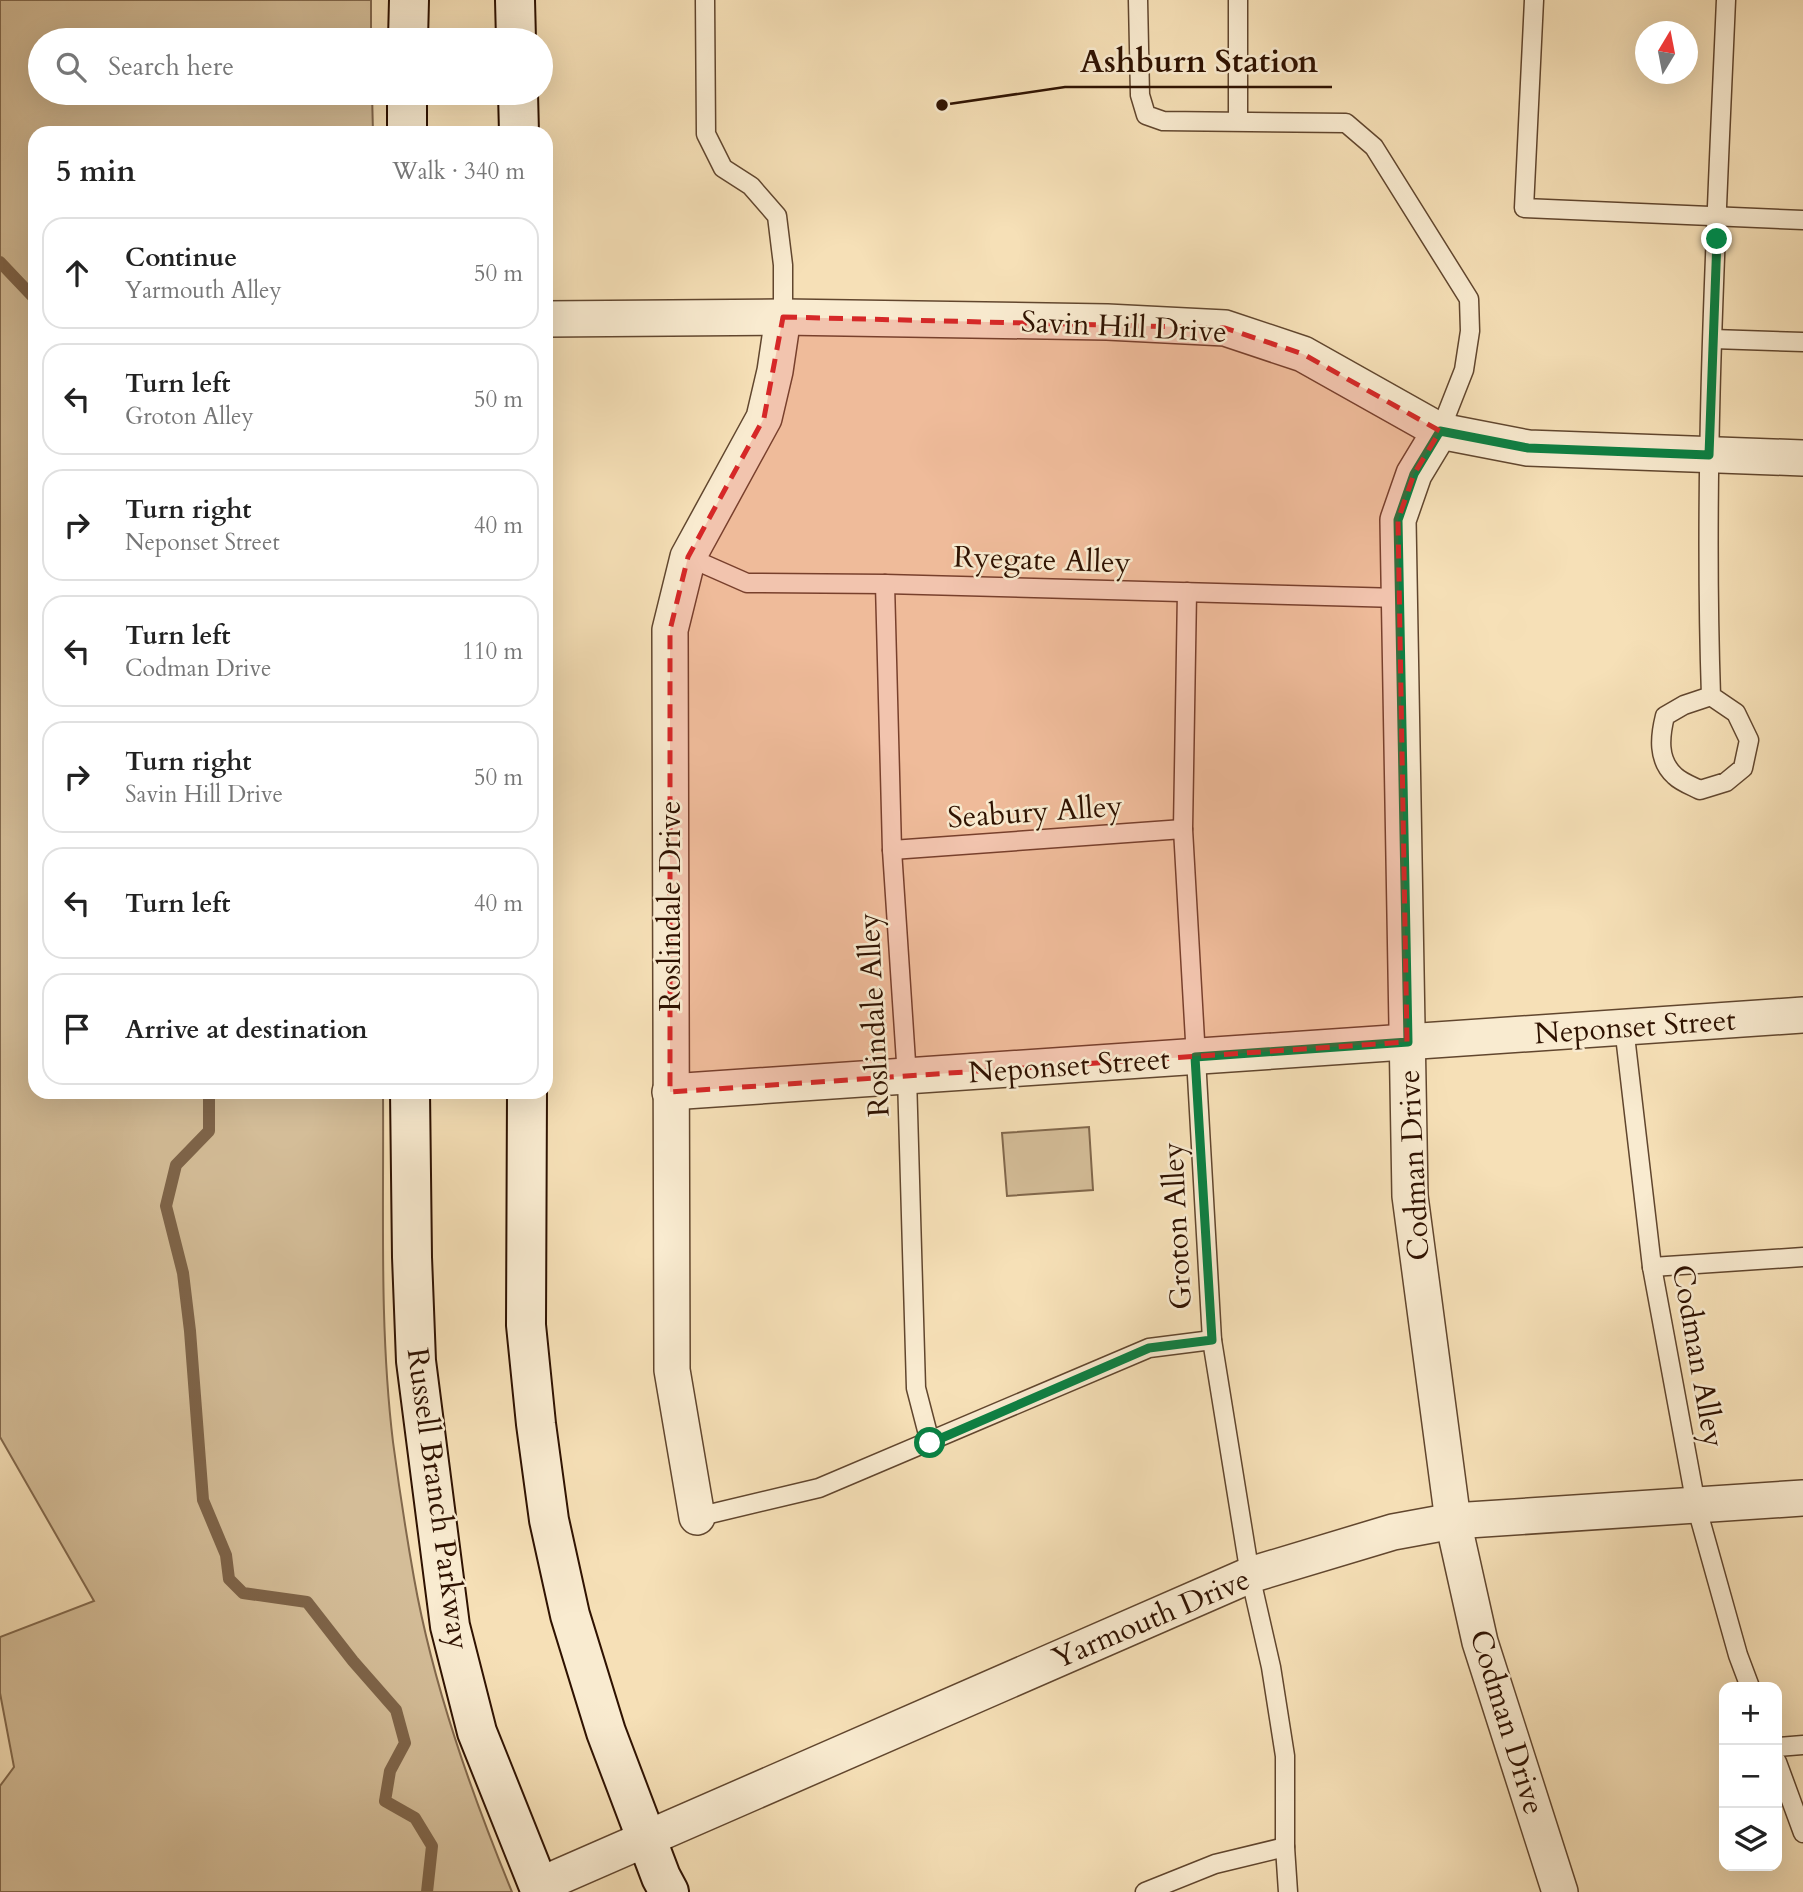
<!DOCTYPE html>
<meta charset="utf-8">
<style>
:root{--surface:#fff;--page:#f2f2f2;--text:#222;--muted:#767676;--line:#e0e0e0}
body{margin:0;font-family:Cardo,serif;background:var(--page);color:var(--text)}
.controls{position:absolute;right:21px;bottom:21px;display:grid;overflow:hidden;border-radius:14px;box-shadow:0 7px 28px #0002}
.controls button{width:63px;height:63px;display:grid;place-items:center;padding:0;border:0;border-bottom:2px solid var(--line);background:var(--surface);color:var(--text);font:35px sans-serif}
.compass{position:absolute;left:1635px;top:21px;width:63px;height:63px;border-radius:50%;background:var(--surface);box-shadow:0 7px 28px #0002;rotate:10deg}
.stop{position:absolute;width:21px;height:21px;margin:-16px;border:5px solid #0b8043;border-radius:50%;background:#fff}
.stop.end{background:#0b8043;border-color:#fff;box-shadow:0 2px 7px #0008}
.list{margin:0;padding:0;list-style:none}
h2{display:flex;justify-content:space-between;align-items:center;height:91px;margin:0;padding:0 28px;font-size:30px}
h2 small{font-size:23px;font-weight:400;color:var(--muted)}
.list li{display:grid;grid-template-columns:46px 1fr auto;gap:21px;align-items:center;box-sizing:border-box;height:112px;margin:0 14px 14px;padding:0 14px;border:2px solid var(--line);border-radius:21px}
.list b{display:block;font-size:26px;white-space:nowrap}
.list p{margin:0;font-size:23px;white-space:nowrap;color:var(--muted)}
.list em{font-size:23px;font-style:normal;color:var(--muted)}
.icon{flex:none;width:38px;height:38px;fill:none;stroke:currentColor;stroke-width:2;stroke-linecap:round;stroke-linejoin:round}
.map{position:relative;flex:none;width:1803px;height:1892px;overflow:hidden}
.search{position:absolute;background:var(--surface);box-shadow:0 7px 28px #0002;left:28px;top:28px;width:525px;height:77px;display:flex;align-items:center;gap:18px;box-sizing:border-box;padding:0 24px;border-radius:38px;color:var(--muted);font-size:26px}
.panel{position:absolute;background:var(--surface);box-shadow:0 7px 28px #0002;left:28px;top:126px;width:525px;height:973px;border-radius:21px}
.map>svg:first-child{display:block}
.green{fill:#d4bd98;stroke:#82684c;stroke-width:2}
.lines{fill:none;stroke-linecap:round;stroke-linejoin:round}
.stream{stroke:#7e6449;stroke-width:12}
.service-casing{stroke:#61462e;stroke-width:21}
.minor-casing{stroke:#61462e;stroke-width:38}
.secondary-casing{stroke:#2f1201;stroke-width:42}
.service{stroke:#f9ebd0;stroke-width:18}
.minor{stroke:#f9ebd0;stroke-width:35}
.secondary{stroke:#f9ebd0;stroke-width:38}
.route{stroke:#0b8043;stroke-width:9}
.marked{fill:#d62828;fill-opacity:0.2;stroke:#d62828;stroke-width:5;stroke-dasharray:14 9;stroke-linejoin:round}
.labels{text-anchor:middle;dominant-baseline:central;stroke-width:5;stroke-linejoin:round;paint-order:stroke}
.street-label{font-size:30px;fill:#2f1201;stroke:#f9ebd0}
.leader{fill:none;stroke:#2f1201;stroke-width:2.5}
.callout-dot{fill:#2f1201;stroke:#f9ebd0;stroke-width:2.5}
.callout-label{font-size:32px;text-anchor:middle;font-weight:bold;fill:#2f1201;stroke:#f9ebd0;stroke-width:5;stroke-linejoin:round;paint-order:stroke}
</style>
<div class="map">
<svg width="1803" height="1892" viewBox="0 0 1803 1892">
<rect width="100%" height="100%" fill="#f6e0b7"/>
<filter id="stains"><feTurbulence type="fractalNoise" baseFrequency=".00286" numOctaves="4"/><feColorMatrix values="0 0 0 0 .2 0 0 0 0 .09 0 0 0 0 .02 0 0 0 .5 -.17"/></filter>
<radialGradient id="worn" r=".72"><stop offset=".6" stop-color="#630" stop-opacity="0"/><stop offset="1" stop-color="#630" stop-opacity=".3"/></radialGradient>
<!-- green -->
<g class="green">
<path d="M 0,0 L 371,0 L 371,40 L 40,40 L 40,93 L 372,93 L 373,133 L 35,133 L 35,1092 L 383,1092 C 384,1208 379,1326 393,1442 C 399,1487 406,1533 414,1578 C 433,1685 471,1792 512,1892 L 0,1892 L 0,1786 L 14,1767 L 0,1693 L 0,1637 L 94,1601 L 0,1437 Z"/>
<path d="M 1089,1127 L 1093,1190 L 1007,1196 L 1002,1133 Z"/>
</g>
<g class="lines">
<!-- stream -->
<g class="stream">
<path d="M 0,262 L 35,299"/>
<path d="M 209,1092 L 209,1131 L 176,1165 L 166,1206 L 183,1273 L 190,1331 L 203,1500 L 226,1555 L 229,1579 L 243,1593 L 307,1602 L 353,1661 L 396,1710 L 405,1743 L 390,1771 L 385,1801 L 415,1818 L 432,1846 L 427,1892"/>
</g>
<!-- service casing -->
<g class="service-casing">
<g id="service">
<path d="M 705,0 L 706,134 L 723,168 L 751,186 L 777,216 L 783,265 L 783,317"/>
<path d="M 1138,0 L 1140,95 L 1146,115 L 1163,121 L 1346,123 L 1374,147 L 1469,299 L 1470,331 L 1464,370 L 1440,431"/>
<path d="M 1238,0 L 1238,121"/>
<path d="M 1534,0 L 1524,208 L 1803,220"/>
<path d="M 1713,339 L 1803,342"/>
<path d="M 688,557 L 747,583 L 885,584 L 1399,598"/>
<path d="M 885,584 L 892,850 L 907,1077 L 916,1388 L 930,1442"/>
<path d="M 1187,592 L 1183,829 L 1212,1340 L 1250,1575 L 1271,1667 L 1285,1756 L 1285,1847 L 1288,1892"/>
<path d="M 1711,696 L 1736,713 L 1749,740 L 1743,768 L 1726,782 L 1700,790 C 1692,786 1681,782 1675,776 C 1657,760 1660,736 1665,716 L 1684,705 L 1711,696 C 1703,464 1716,232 1726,0"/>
<path d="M 892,850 L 1183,829"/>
<path d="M 1624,1027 L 1652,1267 L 1696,1505 L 1738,1655 L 1750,1687"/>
<path d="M 1652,1267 L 1803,1257"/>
<path d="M 697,1517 L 819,1488 L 1149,1348 L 1212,1340"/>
<path d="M 1777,1747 L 1803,1745"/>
<path d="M 1777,1762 L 1803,1833"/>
<path d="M 1145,1892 L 1215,1864 L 1285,1847"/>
</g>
</g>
<!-- minor casing -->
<g class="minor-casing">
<g id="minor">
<path d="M 546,319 L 783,317 L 1107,322 L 1225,328 L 1303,354 L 1440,431 L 1528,448 L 1803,458"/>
<path d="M 1440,431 L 1414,474 L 1398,520 L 1410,1196 L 1453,1521 L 1480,1642 L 1560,1892"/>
<path d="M 670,1092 L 1803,1015"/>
<path d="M 697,1517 L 672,1370 L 670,630 L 688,557 L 764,418 L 775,371 L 783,317"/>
<path d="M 538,1886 L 1250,1575 L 1393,1532 L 1453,1521 L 1803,1498"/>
</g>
</g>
<!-- secondary casing -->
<g class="secondary-casing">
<g id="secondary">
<path d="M 515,0 L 516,40"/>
<path d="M 408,40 L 409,0"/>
<path d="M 518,93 L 519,133"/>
<path d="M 407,133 L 407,93"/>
<path d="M 410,1092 L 412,1257 L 416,1361 L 450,1626 L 477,1732 L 541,1892"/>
<path d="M 527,1092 L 526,1325 L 536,1424 L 549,1520 L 570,1615 L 606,1732 L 661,1877 L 669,1892"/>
</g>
</g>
<!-- service -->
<use href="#service" class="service"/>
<!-- minor -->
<use href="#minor" class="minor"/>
<!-- secondary -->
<use href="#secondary" class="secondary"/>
</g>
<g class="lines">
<!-- route -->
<path class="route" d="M 930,1443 L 1149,1348 L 1212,1340 L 1195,1057 L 1408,1042 L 1398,520 L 1414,474 L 1440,431 L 1528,448 L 1709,455 L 1717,239"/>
</g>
<!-- marked area -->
<path class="marked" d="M 783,317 L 1225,328 L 1303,354 L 1440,431 L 1414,474 L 1398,520 L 1407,1042 L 670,1092 L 670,630 L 688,557 L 764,418 Z"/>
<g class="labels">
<!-- street labels -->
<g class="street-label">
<text transform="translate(1124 327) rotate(3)">Savin Hill Drive</text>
<text transform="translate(1042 560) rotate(2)">Ryegate Alley</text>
<text transform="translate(1035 812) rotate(-4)">Seabury Alley</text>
<text transform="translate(670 906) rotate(-90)">Roslindale Drive</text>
<text transform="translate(874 1015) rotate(-93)">Roslindale Alley</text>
<text transform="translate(1635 1027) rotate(-4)">Neponset Street</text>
<text transform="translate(1069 1066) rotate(-4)">Neponset Street</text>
<text transform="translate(1414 1165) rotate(-93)">Codman Drive</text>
<text transform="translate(1177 1226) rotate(-93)">Groton Alley</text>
<text transform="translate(1698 1356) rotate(80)">Codman Alley</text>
<text transform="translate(438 1499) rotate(82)">Russell Branch Parkway</text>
<text transform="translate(1151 1619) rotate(-23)">Yarmouth Drive</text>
<text transform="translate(1507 1722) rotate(73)">Codman Drive</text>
</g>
</g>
<!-- callouts -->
<path class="leader" d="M942 105L1065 87H1332"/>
<circle class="callout-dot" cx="942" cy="105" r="7"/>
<g class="callout-label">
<text x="1199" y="72">Ashburn Station</text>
</g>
<rect width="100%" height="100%" filter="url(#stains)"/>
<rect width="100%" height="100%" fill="url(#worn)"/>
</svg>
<div class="controls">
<button>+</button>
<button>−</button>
<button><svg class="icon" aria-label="layers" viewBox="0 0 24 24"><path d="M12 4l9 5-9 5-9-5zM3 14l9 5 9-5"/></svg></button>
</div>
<svg class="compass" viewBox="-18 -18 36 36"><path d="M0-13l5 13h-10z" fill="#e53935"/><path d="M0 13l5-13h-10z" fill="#767676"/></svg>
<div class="stop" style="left:930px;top:1443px"></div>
<div class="stop end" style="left:1717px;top:239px"></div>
<div class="search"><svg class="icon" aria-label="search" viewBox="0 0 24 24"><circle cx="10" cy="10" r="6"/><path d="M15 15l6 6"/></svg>Search here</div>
<section class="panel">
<h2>5 min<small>Walk · 340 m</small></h2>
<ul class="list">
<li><svg class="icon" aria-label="ahead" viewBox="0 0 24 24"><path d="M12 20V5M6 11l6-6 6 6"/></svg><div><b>Continue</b><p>Yarmouth Alley</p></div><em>50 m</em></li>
<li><svg class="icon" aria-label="left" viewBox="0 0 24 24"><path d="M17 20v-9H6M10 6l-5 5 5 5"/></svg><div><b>Turn left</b><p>Groton Alley</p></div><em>50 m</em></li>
<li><svg class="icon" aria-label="right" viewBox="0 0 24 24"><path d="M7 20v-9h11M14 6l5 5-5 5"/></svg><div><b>Turn right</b><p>Neponset Street</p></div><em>40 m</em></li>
<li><svg class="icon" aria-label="left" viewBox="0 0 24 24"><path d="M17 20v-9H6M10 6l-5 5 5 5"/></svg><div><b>Turn left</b><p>Codman Drive</p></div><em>110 m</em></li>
<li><svg class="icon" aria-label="right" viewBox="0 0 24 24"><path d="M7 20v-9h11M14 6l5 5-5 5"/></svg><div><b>Turn right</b><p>Savin Hill Drive</p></div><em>50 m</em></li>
<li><svg class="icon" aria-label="left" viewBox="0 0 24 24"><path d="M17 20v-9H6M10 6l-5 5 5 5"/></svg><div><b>Turn left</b></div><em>40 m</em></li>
<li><svg class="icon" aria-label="arrive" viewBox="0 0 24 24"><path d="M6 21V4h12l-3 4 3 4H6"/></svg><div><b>Arrive at destination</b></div></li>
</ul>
</section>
</div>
